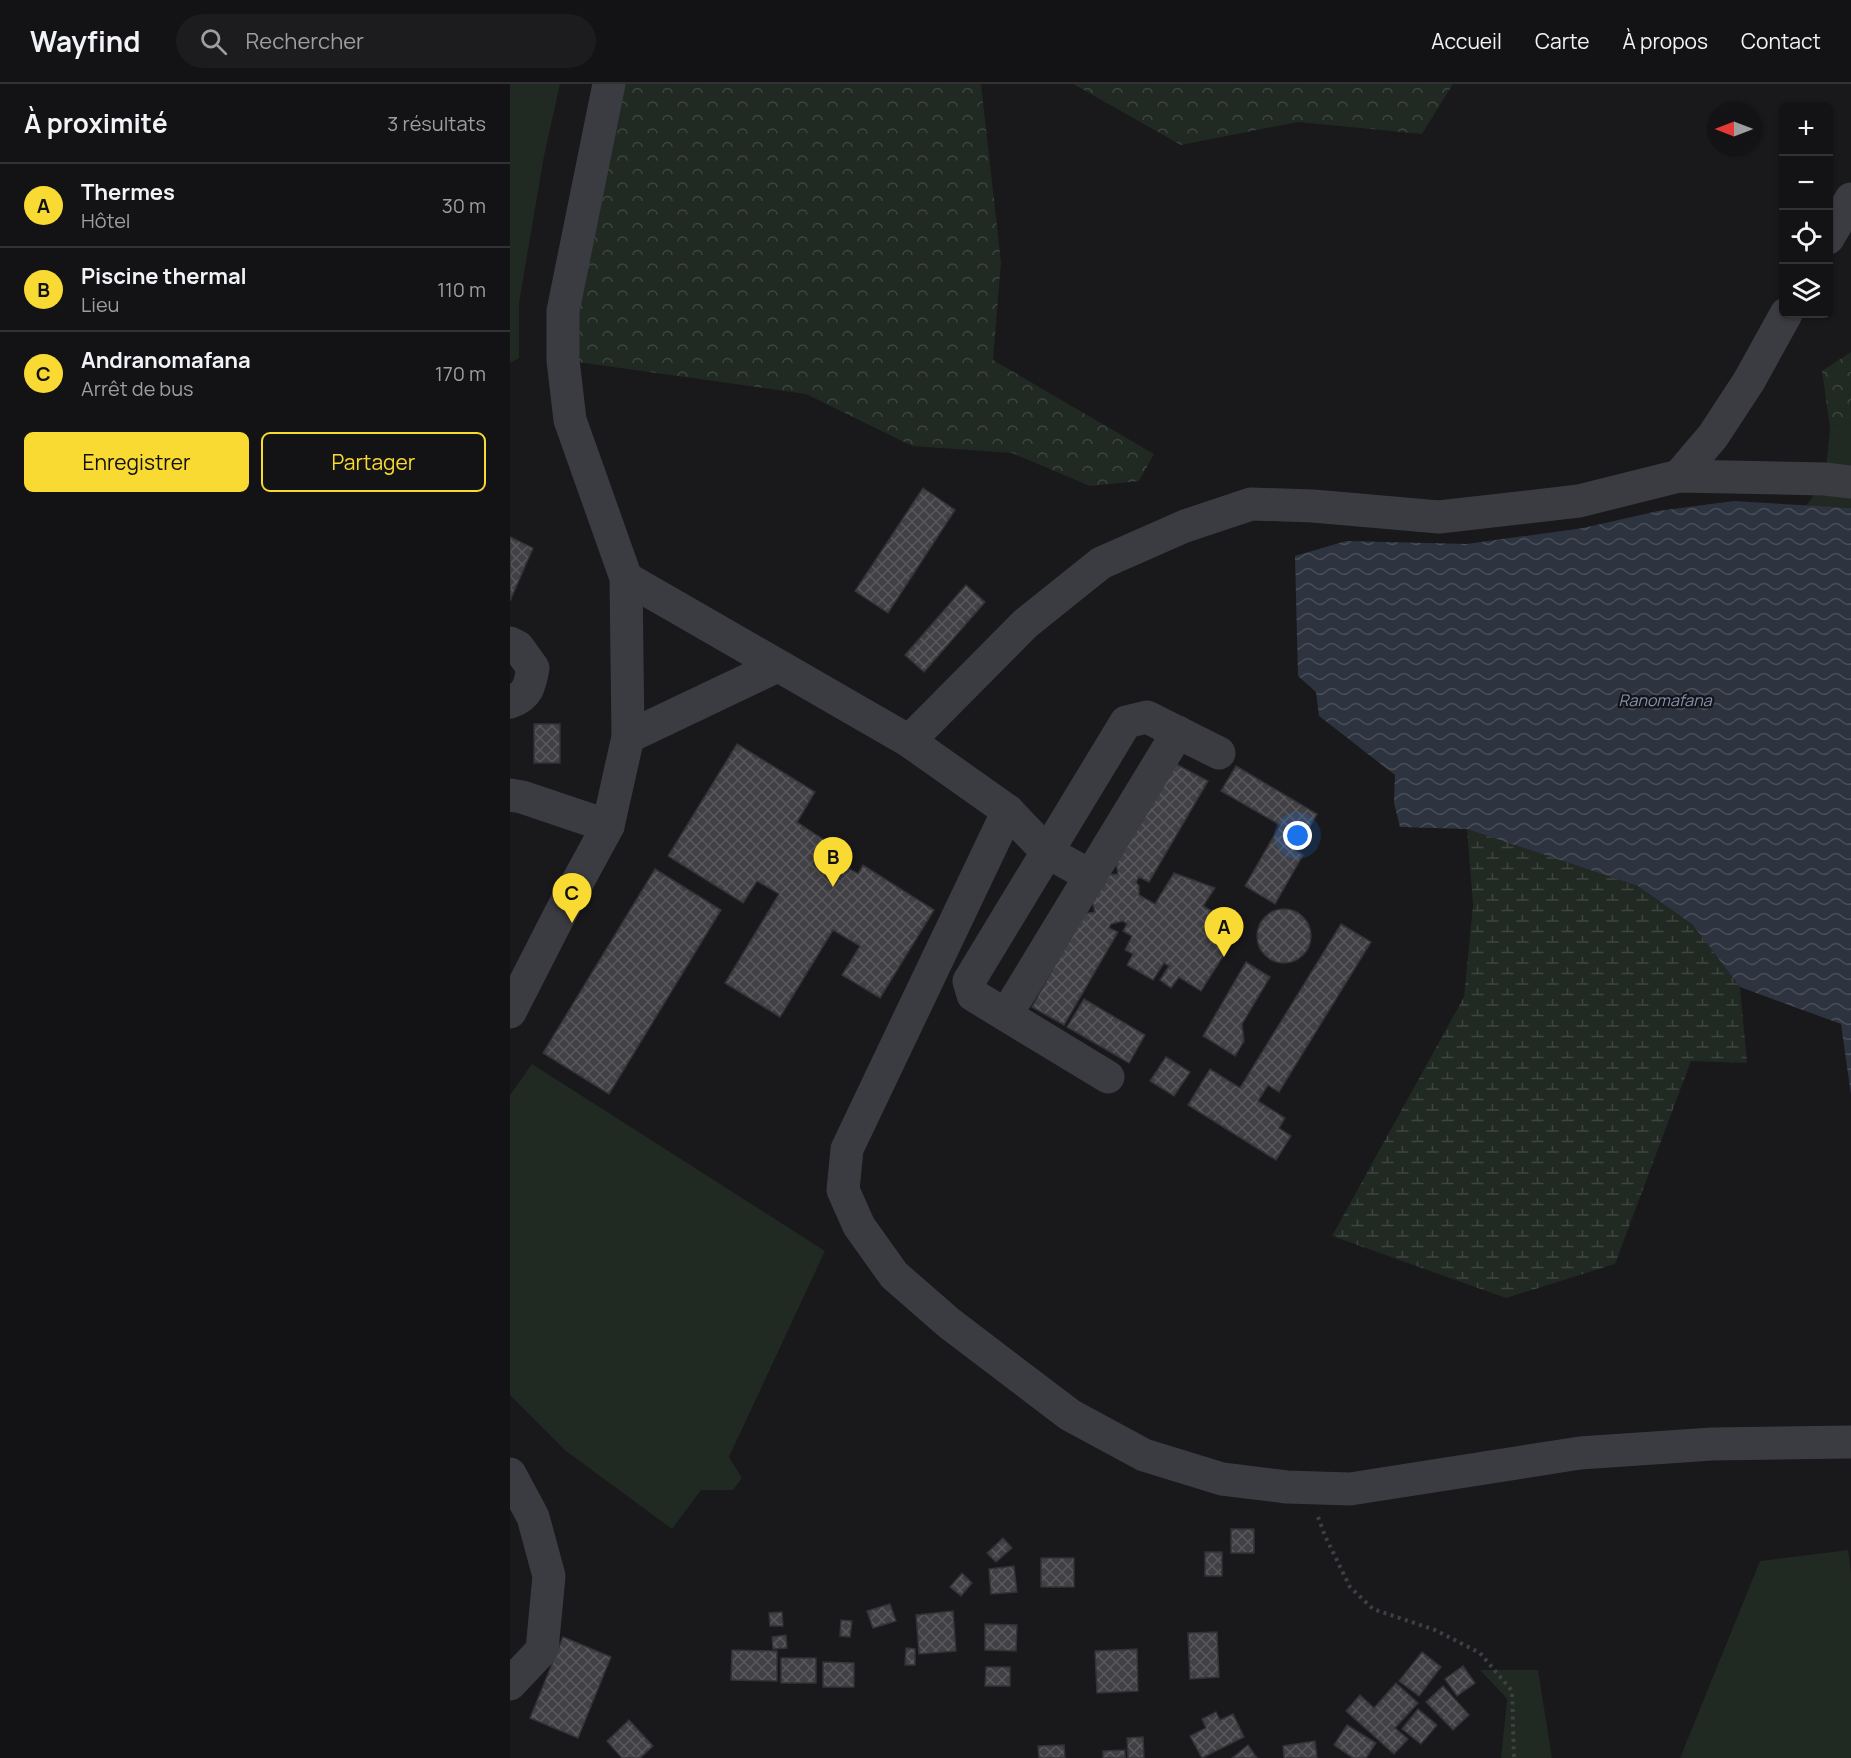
<!DOCTYPE html>
<html lang="fr">
<meta charset="utf-8">
<style>
:root{--surface:#131214;--page:#1c1b1d;--text:#f1f3f6;--muted:#9d9ea0;--line:#323234;--accent:#f8da32}
body{margin:0;font-family:Manrope,sans-serif;background:var(--page);color:var(--text)}
.controls{position:absolute;right:18px;top:18px;display:grid;overflow:hidden;border-radius:9px;box-shadow:0 2px 4px #0004}
.controls button{width:54px;height:54px;display:grid;place-items:center;padding:0;border:0;border-bottom:2px solid var(--line);background:var(--surface);color:var(--text);font:30px sans-serif}
.compass{position:absolute;left:1197px;top:18px;width:54px;height:54px;border-radius:50%;background:var(--surface);box-shadow:0 2px 4px #0004;rotate:270deg}
.you{position:absolute;left:788px;top:752px;width:21px;height:21px;margin:-15px;border:4px solid #fff;border-radius:50%;background:#1a73e8;box-shadow:0 0 0 9px #1a73e833}
.badge{display:grid;place-items:center;width:39px;height:39px;border-radius:50%;background:var(--accent);color:#111;font-size:20px;font-weight:700}
.pin{position:absolute;translate:-50% -50px;filter:drop-shadow(0 2px 3px #0008)}
.pin::after{content:'';position:absolute;top:32px;width:21px;height:18px;background:inherit;clip-path:polygon(0 0,100% 0,50% 100%)}
.list{margin:0;padding:0;list-style:none}
h2{display:flex;justify-content:space-between;align-items:center;height:78px;margin:0;padding:0 24px;font-size:26px}
h2 small{font-size:20px;font-weight:400;color:var(--muted)}
.list li{display:grid;grid-template-columns:39px 1fr auto;gap:18px;align-items:center;box-sizing:border-box;height:84px;padding:0 24px;border-top:2px solid var(--line)}
.list b{display:block;font-size:22px;white-space:nowrap}
.list p{margin:0;font-size:20px;white-space:nowrap;color:var(--muted)}
.list em{font-size:20px;font-style:normal;color:var(--muted)}
.actions{display:flex;gap:12px;padding:18px 24px}
.actions a{flex:1;padding:14px 0;border:2px solid var(--accent);border-radius:9px;text-align:center;font-size:21px;color:var(--accent)}
.actions .main{background:var(--accent);color:#111}
.icon{flex:none;width:33px;height:33px;fill:none;stroke:currentColor;stroke-width:2;stroke-linecap:round;stroke-linejoin:round}
.map{position:relative;flex:none;width:1341px;height:1674px;overflow:hidden}
header{display:flex;align-items:center;gap:36px;box-sizing:border-box;height:84px;padding:0 30px;background:var(--surface);border-bottom:2px solid var(--line)}
header strong{font-size:28px}
nav{display:flex;gap:33px;margin-inline-start:auto;font-size:21px}
.search{width:420px;height:54px;background:var(--page);display:flex;align-items:center;gap:15px;box-sizing:border-box;padding:0 21px;border-radius:33px;color:var(--muted);font-size:22px}
main{display:flex}
aside{flex:1;background:var(--surface)}
.map>svg:first-child{display:block}
.grass{fill:#202922}
.forest{fill:url(#forest-crowns)}
.wetland{fill:url(#wetland-marsh)}
.water{fill:url(#water-waves)}
.building{fill:url(#building-cross-hatch);stroke:#333237;stroke-width:1.5}
.lines{fill:none;stroke-linecap:round;stroke-linejoin:round}
.path{stroke:#3f4047;stroke-width:4;stroke-dasharray:3 4.5;stroke-linecap:butt}
.minor{stroke:#3b3b42;stroke-width:33}
.labels{text-anchor:middle;dominant-baseline:central;stroke-width:4.5;stroke-linejoin:round;paint-order:stroke}
.water-label{font-size:16px;font-style:italic;fill:#8093b6;stroke:#141316}
</style>
<header>
<strong>Wayfind</strong>
<div class="search"><svg class="icon" aria-label="search" viewBox="0 0 24 24"><circle cx="10" cy="10" r="6"/><path d="M15 15l6 6"/></svg>Rechercher</div>
<nav><a>Accueil</a><a>Carte</a><a>À propos</a><a>Contact</a></nav>
</header>
<main>
<aside>
<h2>À proximité<small>3 résultats</small></h2>
<ul class="list">
<li><span class="badge">A</span><div><b>Thermes</b><p>Hôtel</p></div><em>30 m</em></li>
<li><span class="badge">B</span><div><b>Piscine thermal</b><p>Lieu</p></div><em>110 m</em></li>
<li><span class="badge">C</span><div><b>Andranomafana</b><p>Arrêt de bus</p></div><em>170 m</em></li>
</ul>
<div class="actions"><a class="main">Enregistrer</a><a>Partager</a></div>
</aside>
<div class="map">
<svg width="1341" height="1674" viewBox="0 0 1341 1674">
<defs>
<pattern id="forest-crowns" width="20" height="18" patternUnits="userSpaceOnUse" patternTransform="scale(1.5)"><rect width="20" height="18" fill="#202922"/><path d="M2 6a3 3 0 1 1 6 0M12 15a3 3 0 1 1 6 0" fill="none" stroke="#3e4540"/></pattern>
<pattern id="wetland-marsh" width="20" height="14" patternUnits="userSpaceOnUse" patternTransform="scale(1.5)"><rect width="20" height="14" fill="#202922"/><path d="M1 5h8M5 5V1M11 12h8M15 12V8" fill="none" stroke="#3e4540"/></pattern>
<pattern id="water-waves" width="16" height="10" patternUnits="userSpaceOnUse" patternTransform="scale(1.5)"><rect width="16" height="10" fill="#2d343f"/><path d="M0 5q4-4 8 0t8 0" fill="none" stroke="#494f59"/></pattern>
<pattern id="building-cross-hatch" width="8" height="8" patternUnits="userSpaceOnUse" patternTransform="scale(1.5)"><rect width="8" height="8" fill="#404045"/><path d="M0 0l8 8M0 8l8-8" fill="none" stroke="#59595e"/></pattern>
</defs>
<rect width="100%" height="100%" fill="#19181b"/>
<!-- grass -->
<g class="grass">
<path d="M 0,0 L 50,0 L 34,72 L 9,219 L 9,274 L 0,279 Z"/>
<path d="M 1341,338 L 1341,424 L 1296,422 L 1315,395 L 1320,343 Z"/>
<path d="M 22,980 L 315,1167 L 219,1373 L 232,1394 L 223,1406 L 191,1406 L 162,1445 L 56,1367 L 0,1311 L 0,1011 Z"/>
<path d="M 1338,1466 L 1341,1489 L 1341,1674 L 1170,1674 L 1250,1477 Z"/>
<path d="M 970,1586 L 1028,1586 L 1042,1674 L 991,1674 L 997,1615 Z"/>
</g>
<!-- forest -->
<g class="forest">
<path d="M 99,0 L 471,0 L 491,178 L 483,276 L 644,370 L 629,397 L 580,402 L 502,369 L 402,362 L 296,310 L 53,276 Z"/>
<path d="M 563,0 L 943,0 L 912,50 L 788,38 L 671,61 Z"/>
<path d="M 1341,268 L 1341,338 L 1320,343 L 1312,287 Z"/>
</g>
<!-- wetland -->
<path class="wetland" d="M 957,745 L 1128,802 L 1183,841 L 1230,903 L 1237,979 L 1181,977 L 1105,1180 L 996,1214 L 822,1152 L 954,913 L 963,821 Z"/>
<!-- water -->
<path class="water" d="M 1224,417 L 1341,424 L 1341,1011 L 1331,940 L 1230,903 L 1183,841 L 1128,802 L 957,745 L 890,743 L 884,719 L 885,691 L 809,632 L 806,608 L 788,592 L 785,472 L 836,457 L 957,460 L 1073,444 L 1148,427 Z"/>
<!-- building -->
<g class="building">
<path d="M 413,404 L 445,426 L 378,529 L 345,507 Z"/>
<path d="M 0,453 L 23,464 L 0,517 Z"/>
<path d="M 456,501 L 475,518 L 414,588 L 395,571 Z"/>
<rect x="24" y="640" width="26" height="39"/>
<path d="M 227,660 L 305,708 L 287,738 L 314,756 L 308,765 L 348,790 L 353,781 L 424,826 L 370,914 L 332,891 L 350,862 L 323,846 L 270,933 L 215,899 L 269,810 L 247,797 L 233,819 L 158,772 Z"/>
<path d="M 664,679 L 698,697 L 639,798 L 629,793 L 626,798 L 629,802 L 629,811 L 645,820 L 664,789 L 705,804 L 693,822 L 731,844 L 691,907 L 669,893 L 661,904 L 650,896 L 659,882 L 654,879 L 643,896 L 617,881 L 623,870 L 615,866 L 622,852 L 613,847 L 617,840 L 613,837 L 601,840 L 599,844 L 608,848 L 554,941 L 522,923 L 573,830 L 585,828 L 582,817 L 599,791 L 608,790 L 606,779 Z"/>
<path d="M 726,682 L 807,730 L 786,767 L 793,771 L 765,820 L 735,802 L 770,741 L 711,707 Z"/>
<path d="M 145,785 L 211,826 L 99,1010 L 33,969 Z"/>
<circle cx="774" cy="852" r="27"/>
<path d="M 831,840 L 861,858 L 769,1008 L 758,1001 L 748,1017 L 775,1034 L 769,1044 L 781,1052 L 766,1076 L 678,1021 L 700,985 L 730,1004 Z"/>
<path d="M 736,878 L 760,893 L 732,940 L 734,957 L 725,972 L 693,952 Z"/>
<path d="M 574,915 L 635,951 L 619,979 L 557,943 Z"/>
<path d="M 656,973 L 680,988 L 664,1012 L 640,997 Z"/>
<rect x="721" y="1445" width="23" height="24"/>
<path d="M 493,1454 L 502,1464 L 486,1478 L 477,1469 Z"/>
<rect x="695" y="1468" width="17" height="24"/>
<rect x="531" y="1474" width="33" height="29"/>
<path d="M 504,1482 L 507,1508 L 481,1510 L 479,1485 Z"/>
<path d="M 452,1489 L 462,1499 L 451,1512 L 440,1503 Z"/>
<path d="M 380,1520 L 386,1537 L 363,1544 L 357,1527 Z"/>
<path d="M 443,1527 L 446,1567 L 409,1570 L 406,1531 Z"/>
<path d="M 272,1528 L 273,1542 L 260,1542 L 259,1529 Z"/>
<path d="M 331,1536 L 342,1537 L 340,1553 L 330,1552 Z"/>
<path d="M 475,1540 L 507,1541 L 506,1567 L 475,1566 Z"/>
<path d="M 707,1548 L 709,1593 L 680,1595 L 678,1549 Z"/>
<path d="M 276,1551 L 277,1564 L 263,1565 L 262,1553 Z"/>
<path d="M 53,1553 L 101,1573 L 68,1654 L 20,1634 Z"/>
<path d="M 396,1564 L 405,1565 L 405,1581 L 395,1581 Z"/>
<path d="M 627,1565 L 628,1607 L 587,1609 L 585,1567 Z"/>
<path d="M 222,1566 L 267,1567 L 267,1597 L 221,1596 Z"/>
<path d="M 912,1568 L 931,1583 L 909,1612 L 889,1597 Z"/>
<rect x="271" y="1574" width="35" height="25"/>
<path d="M 313,1578 L 344,1579 L 344,1603 L 313,1603 Z"/>
<path d="M 953,1582 L 965,1599 L 947,1612 L 935,1595 Z"/>
<path d="M 476,1583 L 500,1583 L 500,1602 L 475,1602 Z"/>
<path d="M 886,1599 L 908,1619 L 885,1644 L 898,1655 L 884,1670 L 836,1627 L 850,1611 L 864,1624 Z"/>
<path d="M 933,1602 L 959,1631 L 943,1646 L 916,1618 Z"/>
<path d="M 908,1625 L 927,1641 L 911,1660 L 892,1645 Z"/>
<path d="M 706,1628 L 710,1636 L 723,1630 L 734,1653 L 692,1674 L 680,1652 L 696,1644 L 692,1635 Z"/>
<path d="M 119,1636 L 143,1662 L 130,1674 L 112,1674 L 97,1657 Z"/>
<path d="M 837,1641 L 866,1659 L 856,1674 L 843,1674 L 824,1661 Z"/>
<path d="M 633,1653 L 634,1674 L 618,1674 L 617,1654 Z"/>
<path d="M 805,1657 L 807,1674 L 774,1674 L 773,1662 Z"/>
<path d="M 554,1661 L 555,1674 L 529,1674 L 528,1662 Z"/>
<path d="M 738,1661 L 747,1674 L 722,1674 Z"/>
<path d="M 615,1666 L 615,1674 L 593,1674 L 593,1667 Z"/>
</g>
<g class="lines">
<!-- path -->
<path class="path" d="M 808,1433 L 815,1452 L 840,1503 L 863,1525 L 925,1546 L 970,1569 L 1002,1607 L 1004,1674"/>
<!-- minor -->
<g class="minor">
<path d="M 1318,154 L 1341,115"/>
<path d="M 1169,392 L 1203,352 L 1239,297 L 1276,230"/>
<path d="M 116,494 L 399,657 L 498,727 L 537,768 L 581,792"/>
<path d="M 0,559 L 8,563 L 23,584 C 20,601 18,612 0,618"/>
<path d="M 118,653 L 267,582"/>
<path d="M 399,657 L 515,540 L 591,479 L 675,442 L 741,420 L 803,422 L 929,433 L 1069,417 L 1169,392 L 1315,395 L 1341,398"/>
<path d="M 0,711 L 12,713 L 98,742"/>
<path d="M 498,727 L 337,1065 L 333,1106 L 349,1142 L 384,1191 L 439,1239 L 560,1331 L 634,1371 L 712,1395 L 777,1403 L 840,1405 L 1070,1369 L 1202,1360 L 1341,1358"/>
<path d="M 0,928 L 50,830 L 98,742 L 118,653 L 116,494 L 60,336 L 53,276 L 53,227 L 99,0"/>
<path d="M 496,931 L 668,648"/>
<path d="M 598,993 L 463,911 L 459,897 L 616,638 L 637,633 L 709,669"/>
<path d="M 0,1390 L 23,1433 L 39,1492 L 32,1566 L 0,1600"/>
</g>
</g>
<g class="labels">
<!-- water labels -->
<g class="water-label">
<text x="1155" y="616">Ranomafana</text>
</g>
</g>
</svg>
<div class="controls">
<button>+</button>
<button>−</button>
<button><svg class="icon" aria-label="locate" viewBox="0 0 24 24"><circle cx="12" cy="12" r="6"/><path d="M12 2v4M12 18v4M2 12h4M18 12h4"/></svg></button>
<button><svg class="icon" aria-label="layers" viewBox="0 0 24 24"><path d="M12 4l9 5-9 5-9-5zM3 14l9 5 9-5"/></svg></button>
</div>
<svg class="compass" viewBox="-18 -18 36 36"><path d="M0-13l5 13h-10z" fill="#e53935"/><path d="M0 13l5-13h-10z" fill="#9d9ea0"/></svg>
<div class="you"></div>
<div class="pin badge" style="left:714px;top:873px">A</div>
<div class="pin badge" style="left:323px;top:803px">B</div>
<div class="pin badge" style="left:62px;top:839px">C</div>
</div>
</main>
